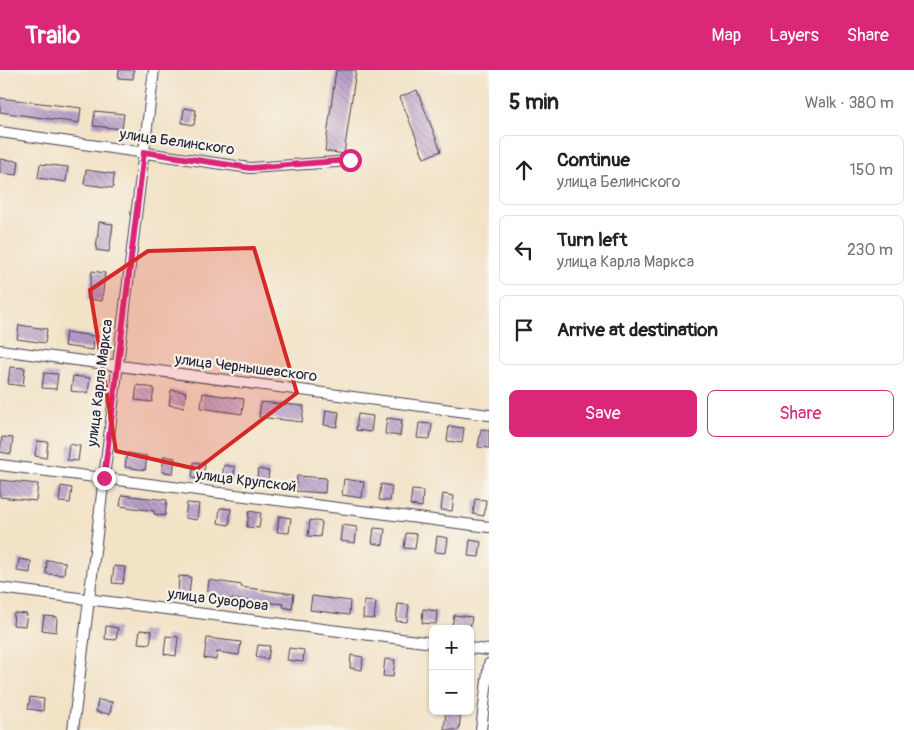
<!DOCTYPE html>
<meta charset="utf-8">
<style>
:root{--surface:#fff;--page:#f6f6f6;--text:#222;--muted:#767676;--line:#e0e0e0;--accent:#db2777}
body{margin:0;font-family:Pangolin,sans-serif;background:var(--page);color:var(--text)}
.controls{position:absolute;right:15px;bottom:15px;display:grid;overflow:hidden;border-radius:8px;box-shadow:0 1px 4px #0004}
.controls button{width:45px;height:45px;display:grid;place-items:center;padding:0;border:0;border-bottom:1px solid var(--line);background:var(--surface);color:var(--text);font:25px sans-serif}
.stop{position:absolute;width:15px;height:15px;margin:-11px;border:4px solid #db2777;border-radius:50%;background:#fff}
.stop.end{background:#db2777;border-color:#fff;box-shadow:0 1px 5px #0008}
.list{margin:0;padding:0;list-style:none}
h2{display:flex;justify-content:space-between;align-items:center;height:65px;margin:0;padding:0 20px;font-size:21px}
h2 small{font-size:16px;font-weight:400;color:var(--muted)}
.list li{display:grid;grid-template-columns:32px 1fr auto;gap:15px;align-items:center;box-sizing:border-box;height:70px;margin:0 10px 10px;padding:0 10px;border:1px solid var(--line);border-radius:8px}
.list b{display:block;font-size:19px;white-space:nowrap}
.list p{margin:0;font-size:16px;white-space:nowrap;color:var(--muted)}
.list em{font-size:16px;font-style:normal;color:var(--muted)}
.actions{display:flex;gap:10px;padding:15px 20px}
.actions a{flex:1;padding:11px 0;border:1px solid var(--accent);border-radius:8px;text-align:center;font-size:18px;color:var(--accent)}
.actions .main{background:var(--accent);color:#fff}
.icon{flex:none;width:28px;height:28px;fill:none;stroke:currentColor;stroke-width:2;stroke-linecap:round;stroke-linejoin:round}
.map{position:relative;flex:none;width:489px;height:660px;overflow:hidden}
header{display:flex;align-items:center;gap:30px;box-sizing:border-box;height:70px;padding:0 25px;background:var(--accent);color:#fff}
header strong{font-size:24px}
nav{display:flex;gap:28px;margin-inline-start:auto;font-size:18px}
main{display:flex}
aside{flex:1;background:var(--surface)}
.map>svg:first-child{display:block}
.building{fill:url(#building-back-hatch)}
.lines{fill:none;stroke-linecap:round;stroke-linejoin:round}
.minor-casing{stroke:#413f50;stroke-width:12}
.minor{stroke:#fff;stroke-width:10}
.route{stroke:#db2777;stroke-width:6}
.marked{fill:#d62828;fill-opacity:0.2;stroke:#d62828;stroke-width:4;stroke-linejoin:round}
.labels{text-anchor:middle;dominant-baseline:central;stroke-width:4.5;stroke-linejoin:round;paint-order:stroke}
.street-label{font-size:15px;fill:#22223b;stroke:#f7f3e8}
</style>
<header>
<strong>Trailo</strong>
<nav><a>Map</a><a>Layers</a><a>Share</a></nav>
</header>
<main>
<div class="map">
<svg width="489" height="660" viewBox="0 0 489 660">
<defs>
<pattern id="building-back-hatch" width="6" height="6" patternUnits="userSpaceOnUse" patternTransform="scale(1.25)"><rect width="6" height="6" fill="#b89ec8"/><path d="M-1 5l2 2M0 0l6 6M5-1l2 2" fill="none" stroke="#9580a4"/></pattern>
</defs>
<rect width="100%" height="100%" fill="#f7f3e8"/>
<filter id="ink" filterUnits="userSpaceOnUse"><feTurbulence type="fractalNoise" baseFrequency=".02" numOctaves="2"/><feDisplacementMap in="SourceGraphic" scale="10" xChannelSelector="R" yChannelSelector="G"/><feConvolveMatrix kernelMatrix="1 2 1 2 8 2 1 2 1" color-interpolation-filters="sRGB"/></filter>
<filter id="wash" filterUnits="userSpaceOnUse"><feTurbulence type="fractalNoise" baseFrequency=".0096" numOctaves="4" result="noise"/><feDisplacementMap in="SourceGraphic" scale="20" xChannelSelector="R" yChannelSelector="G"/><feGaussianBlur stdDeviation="1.12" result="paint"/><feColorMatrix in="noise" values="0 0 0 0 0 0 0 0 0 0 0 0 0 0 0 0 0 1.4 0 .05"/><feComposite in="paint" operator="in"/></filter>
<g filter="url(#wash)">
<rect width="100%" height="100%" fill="#f2e2c6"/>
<g id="blocks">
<!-- building -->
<g class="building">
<path d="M 119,0 L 134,0 L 133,9 L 118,8 Z"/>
<path d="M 336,0 L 356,0 L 344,84 L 325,81 Z"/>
<path d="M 417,20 L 441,81 L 424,88 L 400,27 Z"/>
<path d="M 0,28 L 81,38 L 79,53 L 0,42 Z"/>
<path d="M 184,38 L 196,40 L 194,55 L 182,53 Z"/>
<path d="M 95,41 L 124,44 L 122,59 L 93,56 Z"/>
<path d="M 0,89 L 19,91 L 17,105 L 0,103 Z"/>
<path d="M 40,94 L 68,97 L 66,112 L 38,108 Z"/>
<path d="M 86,100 L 114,104 L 113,118 L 84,114 Z"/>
<path d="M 99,152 L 113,154 L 109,182 L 96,180 Z"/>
<path d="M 92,201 L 105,203 L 102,231 L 88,229 Z"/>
<path d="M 19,255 L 47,259 L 45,273 L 17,269 Z"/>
<path d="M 66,262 L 94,266 L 93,280 L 64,276 Z"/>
<path d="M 10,297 L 25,298 L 23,316 L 8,314 Z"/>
<path d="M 44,303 L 58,304 L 56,319 L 42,318 Z"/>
<path d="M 73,306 L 90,308 L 88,323 L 71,321 Z"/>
<path d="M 137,315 L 154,318 L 152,332 L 135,330 Z"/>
<path d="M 171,320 L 186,322 L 184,337 L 169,335 Z"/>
<path d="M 203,323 L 244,329 L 242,344 L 201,338 Z"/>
<path d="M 261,332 L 304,336 L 302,352 L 259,347 Z"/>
<path d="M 326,340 L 339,342 L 337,357 L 324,355 Z"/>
<path d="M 358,344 L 373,346 L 371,362 L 356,360 Z"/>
<path d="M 387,348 L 402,350 L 400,366 L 385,364 Z"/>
<path d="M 419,353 L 432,354 L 430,369 L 417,368 Z"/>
<path d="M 449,356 L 464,358 L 462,373 L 447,371 Z"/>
<path d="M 481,359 L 489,360 L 489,378 L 478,377 Z"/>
<path d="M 2,367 L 13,368 L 11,384 L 0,382 Z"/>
<path d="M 37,371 L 48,372 L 46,388 L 35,386 Z"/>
<path d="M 69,374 L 80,376 L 78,391 L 67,390 Z"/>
<path d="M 127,383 L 147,386 L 145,400 L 125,397 Z"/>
<path d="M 164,386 L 175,388 L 173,403 L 162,402 Z"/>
<path d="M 194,392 L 205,394 L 203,409 L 192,408 Z"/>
<path d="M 224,395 L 235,397 L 233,412 L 222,410 Z"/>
<path d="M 258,399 L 269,401 L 267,416 L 256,415 Z"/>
<path d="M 297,406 L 326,408 L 325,423 L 295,421 Z"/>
<path d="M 344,409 L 364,412 L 362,428 L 342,425 Z"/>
<path d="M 0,410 L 38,414 L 36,431 L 0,427 Z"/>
<path d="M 381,414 L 392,416 L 390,431 L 379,430 Z"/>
<path d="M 61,416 L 72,418 L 70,433 L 59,432 Z"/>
<path d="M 412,420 L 423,421 L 422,437 L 410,435 Z"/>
<path d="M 443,424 L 454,426 L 452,441 L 441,440 Z"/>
<path d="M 122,425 L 167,430 L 165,446 L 154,444 L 154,441 L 120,436 Z"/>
<path d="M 475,429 L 486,430 L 484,446 L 473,444 Z"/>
<path d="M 187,433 L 199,434 L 197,450 L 185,448 Z"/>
<path d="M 220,438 L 231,439 L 229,455 L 218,453 Z"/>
<path d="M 249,441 L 261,443 L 259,458 L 247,457 Z"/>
<path d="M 279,446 L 291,448 L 289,463 L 277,462 Z"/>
<path d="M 310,450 L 322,452 L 320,467 L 308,466 Z"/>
<path d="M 342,455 L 357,457 L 355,473 L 340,471 Z"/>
<path d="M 374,458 L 385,459 L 383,475 L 372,473 Z"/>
<path d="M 406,463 L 417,464 L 415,479 L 404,478 Z"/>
<path d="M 437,466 L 448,468 L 446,483 L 435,482 Z"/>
<path d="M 470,470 L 481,472 L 479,487 L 468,486 Z"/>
<path d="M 19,489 L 31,491 L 30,503 L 17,501 Z"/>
<path d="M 47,490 L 65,492 L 64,505 L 46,504 Z"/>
<path d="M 114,496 L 125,497 L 123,514 L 112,513 Z"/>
<path d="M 179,506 L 191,507 L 189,524 L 178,523 Z"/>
<path d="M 209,510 L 242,515 L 241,517 L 294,524 L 292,539 L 283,537 L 284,534 L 207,527 Z"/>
<path d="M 312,526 L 350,531 L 349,545 L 310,540 Z"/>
<path d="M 364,531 L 376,532 L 374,549 L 363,548 Z"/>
<path d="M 398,534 L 409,535 L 407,552 L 396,551 Z"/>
<path d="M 423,539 L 437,541 L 436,554 L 422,553 Z"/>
<path d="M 14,543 L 27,544 L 25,556 L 13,555 Z"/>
<path d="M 454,545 L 472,547 L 470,559 L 452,556 Z"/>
<path d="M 44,546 L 57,547 L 56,562 L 42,560 Z"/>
<path d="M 106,556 L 118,558 L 116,570 L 105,569 Z"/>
<path d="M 140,560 L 152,561 L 150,574 L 138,573 Z"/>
<path d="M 166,566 L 178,567 L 176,586 L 164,584 Z"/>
<path d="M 207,568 L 241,572 L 239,585 L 217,582 L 216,590 L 204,588 Z"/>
<path d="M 258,575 L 270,576 L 268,589 L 256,587 Z"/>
<path d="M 289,578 L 304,580 L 303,592 L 287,590 Z"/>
<path d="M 351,585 L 363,587 L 362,600 L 350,598 Z"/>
<path d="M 385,589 L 395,590 L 393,607 L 383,606 Z"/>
<path d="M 30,627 L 44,629 L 43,641 L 28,639 Z"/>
<path d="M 98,630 L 112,632 L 110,644 L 96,642 Z"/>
<path d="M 446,641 L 461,641 L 459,660 L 444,660 Z"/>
</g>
</g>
</g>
<g filter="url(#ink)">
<use href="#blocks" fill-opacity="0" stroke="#413f50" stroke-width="1"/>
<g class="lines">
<!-- minor casing -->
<g class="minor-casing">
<g id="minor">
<path d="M 0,62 L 250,98 L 350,91"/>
<path d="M 0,280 L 489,345"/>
<path d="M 0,395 L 489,457"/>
<path d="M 0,518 L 433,573"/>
<path d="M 470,578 L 489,580"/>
<path d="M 73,660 L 154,0"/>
<path d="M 481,660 L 489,594"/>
</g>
</g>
<!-- minor -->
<use href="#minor" class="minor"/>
</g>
</g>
<g class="lines" filter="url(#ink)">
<!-- route -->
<path class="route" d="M 104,408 L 144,82 L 250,98 L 350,90"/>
</g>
<!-- marked area -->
<path class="marked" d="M 254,178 L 297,323 L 197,399 L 116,381 L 90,220 L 148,181 Z"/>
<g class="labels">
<!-- street labels -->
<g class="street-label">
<text transform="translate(177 72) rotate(8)">улица Белинского</text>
<text transform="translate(246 298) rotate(7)">улица Чернышевского</text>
<text transform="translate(100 313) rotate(-83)">улица Карла Маркса</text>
<text transform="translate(246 411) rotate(7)">улица Крупской</text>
<text transform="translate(218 530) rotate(7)">улица Суворова</text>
</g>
</g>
</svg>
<div class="controls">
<button>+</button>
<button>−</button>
</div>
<div class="stop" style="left:350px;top:90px"></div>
<div class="stop end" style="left:104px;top:408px"></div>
</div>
<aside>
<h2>5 min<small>Walk · 380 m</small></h2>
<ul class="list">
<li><svg class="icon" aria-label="ahead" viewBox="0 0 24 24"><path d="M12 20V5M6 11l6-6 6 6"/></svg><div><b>Continue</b><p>улица Белинского</p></div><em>150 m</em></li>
<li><svg class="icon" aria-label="left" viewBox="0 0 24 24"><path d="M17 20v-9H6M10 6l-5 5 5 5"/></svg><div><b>Turn left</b><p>улица Карла Маркса</p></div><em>230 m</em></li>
<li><svg class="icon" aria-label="arrive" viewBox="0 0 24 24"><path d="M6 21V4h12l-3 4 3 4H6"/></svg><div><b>Arrive at destination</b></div></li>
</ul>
<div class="actions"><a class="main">Save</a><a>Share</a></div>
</aside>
</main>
